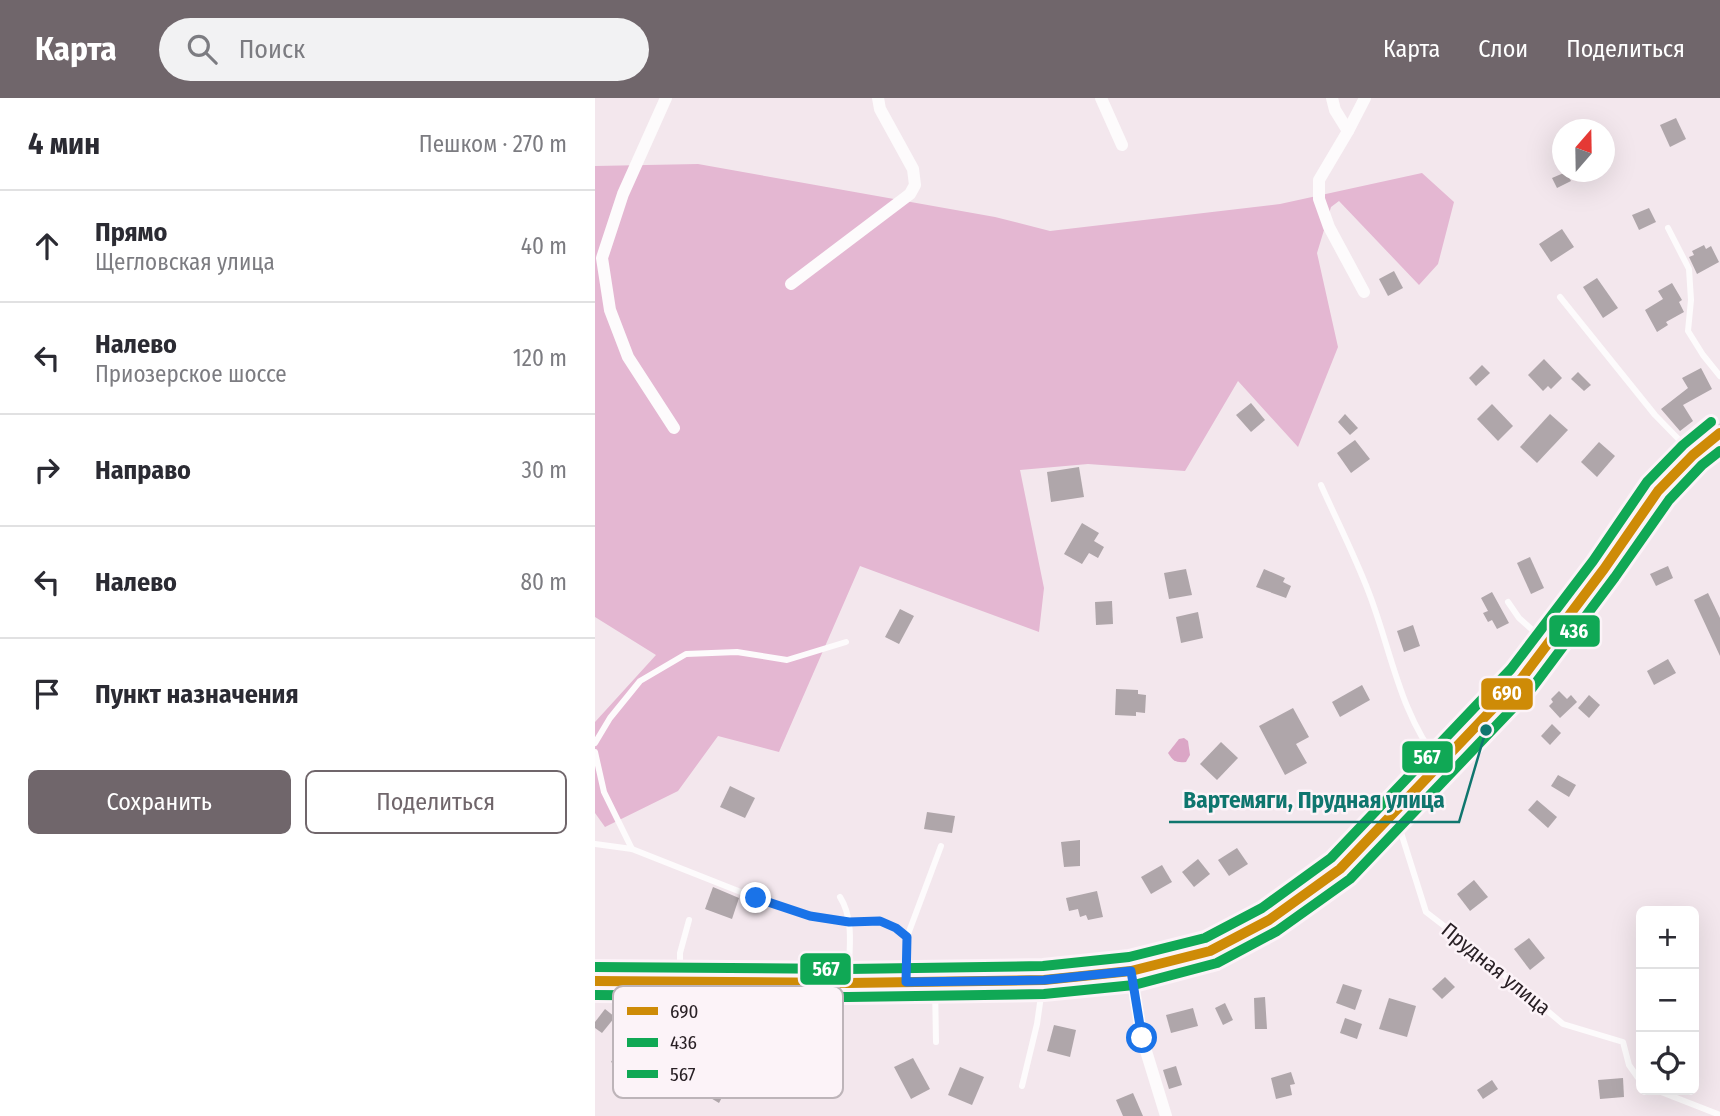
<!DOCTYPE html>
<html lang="ru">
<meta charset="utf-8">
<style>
:root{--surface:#fff;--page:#f2f2f3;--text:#2b2b33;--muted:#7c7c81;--line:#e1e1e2;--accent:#70666b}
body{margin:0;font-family:"Fira Sans Condensed",sans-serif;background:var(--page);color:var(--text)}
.controls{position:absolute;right:21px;bottom:21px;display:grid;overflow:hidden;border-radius:10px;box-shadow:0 7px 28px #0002}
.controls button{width:63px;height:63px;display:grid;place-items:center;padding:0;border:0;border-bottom:2px solid var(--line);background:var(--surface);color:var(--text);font:35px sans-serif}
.compass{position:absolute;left:957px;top:21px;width:63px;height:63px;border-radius:50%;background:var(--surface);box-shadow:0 7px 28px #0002;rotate:20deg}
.stop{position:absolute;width:21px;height:21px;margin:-16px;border:5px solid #1a73e8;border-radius:50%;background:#fff}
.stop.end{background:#1a73e8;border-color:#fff;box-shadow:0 2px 7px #0008}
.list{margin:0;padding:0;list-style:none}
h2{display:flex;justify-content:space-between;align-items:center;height:91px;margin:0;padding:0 28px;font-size:30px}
h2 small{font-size:23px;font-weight:400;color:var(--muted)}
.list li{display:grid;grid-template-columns:46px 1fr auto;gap:21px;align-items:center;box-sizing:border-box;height:112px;padding:0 28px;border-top:2px solid var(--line)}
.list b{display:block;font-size:26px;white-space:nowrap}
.list p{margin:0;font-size:23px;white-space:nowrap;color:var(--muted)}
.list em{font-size:23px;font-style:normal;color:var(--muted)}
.actions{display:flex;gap:14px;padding:21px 28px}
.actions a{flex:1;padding:16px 0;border:2px solid var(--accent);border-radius:10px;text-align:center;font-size:24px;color:var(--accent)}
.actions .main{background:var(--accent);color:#fff}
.icon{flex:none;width:38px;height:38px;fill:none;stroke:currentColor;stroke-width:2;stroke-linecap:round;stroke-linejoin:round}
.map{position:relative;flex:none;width:1125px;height:1018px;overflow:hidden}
header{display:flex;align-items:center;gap:42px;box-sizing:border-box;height:98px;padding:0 35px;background:var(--accent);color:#fff}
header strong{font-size:33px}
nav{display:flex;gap:38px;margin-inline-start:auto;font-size:24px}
.search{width:490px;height:63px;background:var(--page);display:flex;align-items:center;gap:18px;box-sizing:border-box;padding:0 24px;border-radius:38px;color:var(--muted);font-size:26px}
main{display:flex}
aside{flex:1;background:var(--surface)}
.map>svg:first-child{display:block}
.forest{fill:#e4b7d2}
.water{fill:#dba6c6}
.building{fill:#afa6aa}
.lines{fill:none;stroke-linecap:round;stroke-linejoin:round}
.lane{stroke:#fdfbfc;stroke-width:6}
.street{stroke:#fdfbfc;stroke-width:12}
.primary{stroke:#d2c8ce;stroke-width:19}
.bus-1-casing{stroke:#fcf3f8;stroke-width:16}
.bus-2-casing{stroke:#fcf3f8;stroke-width:16}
.bus-3-casing{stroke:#fcf3f8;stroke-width:16}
.bus-1{stroke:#ce8b07;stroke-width:10}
.bus-2{stroke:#10a855;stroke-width:10}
.bus-3{stroke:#10a855;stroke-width:10}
.route{stroke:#1a73e8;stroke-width:9}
.labels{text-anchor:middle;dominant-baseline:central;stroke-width:5;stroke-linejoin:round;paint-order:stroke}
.street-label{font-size:21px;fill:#292025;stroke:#fcf3f8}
.key{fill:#fcf3f8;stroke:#bdb4b9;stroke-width:2}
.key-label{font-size:19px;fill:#292025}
.leader{fill:none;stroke:#0f766e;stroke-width:2.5}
.callout-dot{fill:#0f766e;stroke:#fcf3f8;stroke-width:2.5}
.callout-label{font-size:23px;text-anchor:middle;font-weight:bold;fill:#0f766e;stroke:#fcf3f8;stroke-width:5;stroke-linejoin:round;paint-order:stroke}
.line-badge{stroke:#fcf3f8;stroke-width:2.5}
.badge-label{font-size:19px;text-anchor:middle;font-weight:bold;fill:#fff}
</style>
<header>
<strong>Карта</strong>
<div class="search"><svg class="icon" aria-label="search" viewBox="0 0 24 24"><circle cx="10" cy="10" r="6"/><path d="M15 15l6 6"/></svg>Поиск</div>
<nav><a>Карта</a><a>Слои</a><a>Поделиться</a></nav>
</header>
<main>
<aside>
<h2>4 мин<small>Пешком · 270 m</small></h2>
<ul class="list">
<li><svg class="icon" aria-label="ahead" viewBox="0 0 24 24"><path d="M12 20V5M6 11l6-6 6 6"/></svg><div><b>Прямо</b><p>Щегловская улица</p></div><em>40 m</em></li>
<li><svg class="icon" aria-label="left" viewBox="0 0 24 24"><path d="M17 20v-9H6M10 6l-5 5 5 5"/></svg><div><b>Налево</b><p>Приозерское шоссе</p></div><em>120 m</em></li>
<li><svg class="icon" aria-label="right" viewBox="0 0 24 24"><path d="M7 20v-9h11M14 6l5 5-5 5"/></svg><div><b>Направо</b></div><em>30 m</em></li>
<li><svg class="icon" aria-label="left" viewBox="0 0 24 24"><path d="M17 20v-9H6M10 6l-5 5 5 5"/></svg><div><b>Налево</b></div><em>80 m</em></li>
<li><svg class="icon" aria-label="arrive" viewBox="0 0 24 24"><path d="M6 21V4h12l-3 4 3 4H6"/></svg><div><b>Пункт назначения</b></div></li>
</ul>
<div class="actions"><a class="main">Сохранить</a><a>Поделиться</a></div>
</aside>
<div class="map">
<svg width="1125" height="1018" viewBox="0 0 1125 1018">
<rect width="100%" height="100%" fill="#f3e7ed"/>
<!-- forest -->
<path class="forest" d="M 103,66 L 400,119 L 455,133 L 685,106 L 827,75 L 859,104 L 843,166 L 824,187 L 744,103 L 736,109 L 722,155 L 743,249 L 703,349 L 643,283 L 590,373 L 493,366 L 425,372 L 449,490 L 444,534 L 265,468 L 184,654 L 123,638 L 83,693 L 10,729 L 0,715 L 0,624 L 61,557 L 0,519 L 0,68 Z"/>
<!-- water -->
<path class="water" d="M 589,640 L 593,643 L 595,657 L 591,664 C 581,665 578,663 573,655 L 584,641 Z"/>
<!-- building -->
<g class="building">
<path d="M 1081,20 L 1091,41 L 1075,49 L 1065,27 Z"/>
<path d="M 971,74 L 976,83 L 962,90 L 957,80 Z"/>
<path d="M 1054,110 L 1061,124 L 1044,132 L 1037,117 Z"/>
<path d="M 967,131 L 979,149 L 956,164 L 944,146 Z"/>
<path d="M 1109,147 L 1111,151 L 1116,148 L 1124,164 L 1102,176 L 1094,159 L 1099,157 L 1097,153 Z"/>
<path d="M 799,173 L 808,190 L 793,198 L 784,181 Z"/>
<path d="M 1002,180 L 1023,210 L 1008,220 L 988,189 Z"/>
<path d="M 1077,185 L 1087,202 L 1084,204 L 1089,214 L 1071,224 L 1073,227 L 1062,234 L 1050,212 L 1068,201 L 1063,193 Z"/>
<path d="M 949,261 L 967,280 L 956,291 L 953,288 L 948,293 L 933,277 Z"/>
<path d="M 887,267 L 895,275 L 881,288 L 874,280 Z"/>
<path d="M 1106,270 L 1117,291 L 1088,307 L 1098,323 L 1085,333 L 1066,311 L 1093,290 L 1087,280 Z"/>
<path d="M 983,274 L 996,287 L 989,293 L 976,281 Z"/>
<path d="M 656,305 L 670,322 L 656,334 L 641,317 Z"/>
<path d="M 897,306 L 918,328 L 903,343 L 882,321 Z"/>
<path d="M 750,316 L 763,330 L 755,337 L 743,324 Z"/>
<path d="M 955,316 L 973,332 L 942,365 L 925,349 Z"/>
<path d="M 760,342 L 775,361 L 756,375 L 742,355 Z"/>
<path d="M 1004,344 L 1020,358 L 1002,379 L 986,364 Z"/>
<path d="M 484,369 L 489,399 L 456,404 L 452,374 Z"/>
<path d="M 487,425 L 504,435 L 499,443 L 509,449 L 503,460 L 494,455 L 487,466 L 469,456 Z"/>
<path d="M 935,459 L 949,490 L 936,496 L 922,465 Z"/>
<path d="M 1073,468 L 1078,480 L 1061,488 L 1055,476 Z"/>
<path d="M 591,471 L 597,497 L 574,501 L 569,475 Z"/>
<path d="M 669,471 L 690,480 L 688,484 L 696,488 L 691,500 L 661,489 Z"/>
<path d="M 897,494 L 914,525 L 902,531 L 897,522 L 893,524 L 888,515 L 893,513 L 886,500 Z"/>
<path d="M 1113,495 L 1125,520 L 1125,558 L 1099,502 Z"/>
<path d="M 517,503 L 518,526 L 501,527 L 500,504 Z"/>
<path d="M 305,511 L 319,518 L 304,546 L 290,539 Z"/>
<path d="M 603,514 L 608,540 L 586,545 L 581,519 Z"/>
<path d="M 818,527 L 825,548 L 809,554 L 802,533 Z"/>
<path d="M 1073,561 L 1081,575 L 1059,587 L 1052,573 Z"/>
<path d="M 767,587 L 775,602 L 745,619 L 737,604 Z"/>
<path d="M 521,591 L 543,592 L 543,596 L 551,597 L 550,615 L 541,614 L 541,618 L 520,617 Z"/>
<path d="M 964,593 L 972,601 L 976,597 L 982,604 L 965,620 L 954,608 L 958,604 L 956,601 Z"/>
<path d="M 994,597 L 1005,607 L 994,620 L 983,610 Z"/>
<path d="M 698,610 L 714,639 L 701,646 L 712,665 L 690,677 L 664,628 Z"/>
<path d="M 957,626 L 966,635 L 955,647 L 946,638 Z"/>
<path d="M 626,644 L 643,660 L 622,682 L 605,666 Z"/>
<path d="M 963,677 L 981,687 L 974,699 L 956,688 Z"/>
<path d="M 135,688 L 160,700 L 150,720 L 125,709 Z"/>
<path d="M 942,702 L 962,719 L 953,730 L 933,712 Z"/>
<path d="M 332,714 L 360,718 L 357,735 L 329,731 Z"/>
<path d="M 485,742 L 485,768 L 469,769 L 466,744 Z"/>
<path d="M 642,750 L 653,766 L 634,778 L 623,762 Z"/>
<path d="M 603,761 L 615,776 L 599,789 L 587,774 Z"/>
<path d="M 567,767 L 577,784 L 556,796 L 546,779 Z"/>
<path d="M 879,782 L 893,799 L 875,813 L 862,796 Z"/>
<path d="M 118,789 L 144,800 L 137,821 L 110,811 Z"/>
<path d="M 502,793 L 508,819 L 493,822 L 491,817 L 485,819 L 483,811 L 474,813 L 471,800 Z"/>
<path d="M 934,840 L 950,860 L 935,872 L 919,851 Z"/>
<path d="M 850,879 L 860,889 L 847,901 L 837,891 Z"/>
<path d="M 748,886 L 767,892 L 760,912 L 741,905 Z"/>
<path d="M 670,899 L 672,931 L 660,931 L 659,900 Z"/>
<path d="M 794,900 L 821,908 L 812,939 L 784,931 Z"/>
<path d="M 630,905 L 638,922 L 628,927 L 620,910 Z"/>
<path d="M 598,910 L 603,928 L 576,935 L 571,917 Z"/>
<path d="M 10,911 L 20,919 L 7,935 L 0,930 L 0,924 Z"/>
<path d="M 750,920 L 767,926 L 762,941 L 745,935 Z"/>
<path d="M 459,927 L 481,932 L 475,959 L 452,953 Z"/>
<path d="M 27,947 L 39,954 L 27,971 L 16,964 Z"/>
<path d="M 111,955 L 125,967 L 117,979 L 133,988 L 124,1005 L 104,993 L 75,997 L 62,986 L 60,979 L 69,968 L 69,961 L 73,956 L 78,956 L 99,972 Z"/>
<path d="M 318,960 L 335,991 L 316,1001 L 299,969 Z"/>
<path d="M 581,968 L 587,987 L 574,991 L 568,972 Z"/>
<path d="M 365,969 L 389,979 L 377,1007 L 353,997 Z"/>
<path d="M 696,974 L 700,986 L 695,987 L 697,997 L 681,1001 L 676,980 Z"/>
<path d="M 1028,980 L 1029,999 L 1005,1001 L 1003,982 Z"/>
<path d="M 897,982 L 903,991 L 888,1001 L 882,992 Z"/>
<path d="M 538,995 L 548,1018 L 528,1018 L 521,1002 Z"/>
</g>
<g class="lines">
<!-- lane -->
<g class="lane">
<path d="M 1073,130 L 1094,171 L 1096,202 L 1093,233 L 1108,257 L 1125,278"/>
<path d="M 965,199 L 1060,317 L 1097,355"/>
<path d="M 726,387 C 742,423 760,458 774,495 C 796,552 805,616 844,664"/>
<path d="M 913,504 L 924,520 L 952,545"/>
<path d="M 0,645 L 15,620 L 45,583 L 91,556 L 142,554 L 192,562 L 251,544"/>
<path d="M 0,654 L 9,694 L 37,751"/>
<path d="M 798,718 L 803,725 L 831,814 L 875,848 L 968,926 L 1028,944 L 1034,967 L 1046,984"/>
<path d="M 0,746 L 37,751 L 161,800 L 215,818 L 254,824 L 285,823 L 301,830 L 312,839"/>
<path d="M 245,799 C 260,822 254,856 253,882"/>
<path d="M 311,880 L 312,839 L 346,748"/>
<path d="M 85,882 L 85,855 L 94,822"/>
<path d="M 340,886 L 341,944"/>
<path d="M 427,988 L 442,926 L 448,884"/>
<path d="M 1061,992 L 1125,1017"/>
</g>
<!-- street -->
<g class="street">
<path d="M 71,0 L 28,96 L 7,160 L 15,212 L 33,259 L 79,330"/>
<path d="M 506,0 L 527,47"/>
<path d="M 737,0 L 740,12 L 753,33"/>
<path d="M 196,186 L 315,96 L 320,87 L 318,71 L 285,11 L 283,0"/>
<path d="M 769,194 L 734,129 L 724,101 L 724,82 L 753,33 L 770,0"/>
<path d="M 536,873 L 547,940 L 571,1018"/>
</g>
<!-- primary -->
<path class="primary" d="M 0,883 L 253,885 L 449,882 L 536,873 L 615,853 L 674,822 L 745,771 L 927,580 L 1009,471 L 1063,393 L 1098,357 L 1125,335"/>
<!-- bus-1 casing -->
<g class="bus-1-casing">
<path id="bus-1" d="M 0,883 L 253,885 L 449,882 L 536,873 L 615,853 L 674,822 L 745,771 L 927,580 L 1009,471 L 1063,393 L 1098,357 L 1125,335"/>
</g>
<!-- bus-2 casing -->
<g class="bus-2-casing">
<path id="bus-2" d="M 0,897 L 253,899 L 449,896 L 539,887 L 622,865 L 682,833 L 755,781 L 937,590 L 1020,479 L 1074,402 L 1107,367 L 1125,353"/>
</g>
<!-- bus-3 casing -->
<g class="bus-3-casing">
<path id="bus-3" d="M 0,869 L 253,871 L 448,868 L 534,859 L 610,840 L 667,810 L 736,760 L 916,571 L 998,463 L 1052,384 L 1088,347 L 1116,324"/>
</g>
<!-- bus-1 -->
<use href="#bus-1" class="bus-1"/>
<!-- bus-2 -->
<use href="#bus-2" class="bus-2"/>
<!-- bus-3 -->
<use href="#bus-3" class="bus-3"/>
</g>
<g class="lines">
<!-- route -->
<path class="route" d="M 161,800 L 215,818 L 254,824 L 285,823 L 301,830 L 312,839 L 311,884 L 449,882 L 536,873 L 547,940"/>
</g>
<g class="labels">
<!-- street labels -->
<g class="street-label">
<text transform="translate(901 871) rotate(39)">Прудная улица</text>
</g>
</g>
<!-- legend -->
<rect x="18" y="888" width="230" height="112" rx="10" class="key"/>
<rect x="32" y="909" width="31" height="8" fill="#ce8b07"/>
<rect x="32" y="940" width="31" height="9" fill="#10a855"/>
<rect x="32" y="972" width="31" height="8" fill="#10a855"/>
<g class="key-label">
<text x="75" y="920">690</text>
<text x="75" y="951">436</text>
<text x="75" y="983">567</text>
</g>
<!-- callouts -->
<path class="leader" d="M891 632L864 724H574"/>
<circle class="callout-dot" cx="891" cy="632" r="7"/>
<g class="callout-label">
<text x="719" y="710">Вартемяги, Прудная улица</text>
</g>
<g class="line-badge">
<rect x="953" y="516" width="53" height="34" rx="7" fill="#10a855"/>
<rect x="885" y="579" width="54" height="34" rx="7" fill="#ce8b07"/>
<rect x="806" y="642" width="53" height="34" rx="7" fill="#10a855"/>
<rect x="204" y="854" width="53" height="34" rx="7" fill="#10a855"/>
</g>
<g class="badge-label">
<text x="979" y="540">436</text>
<text x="912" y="602">690</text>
<text x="832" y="666">567</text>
<text x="231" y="878">567</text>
</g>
</svg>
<div class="controls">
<button>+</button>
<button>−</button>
<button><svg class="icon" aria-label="locate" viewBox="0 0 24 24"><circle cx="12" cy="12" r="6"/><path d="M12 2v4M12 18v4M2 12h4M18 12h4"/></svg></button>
</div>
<svg class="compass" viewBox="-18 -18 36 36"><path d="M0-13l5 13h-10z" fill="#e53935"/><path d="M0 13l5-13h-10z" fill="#7c7c81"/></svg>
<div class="stop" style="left:547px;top:940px"></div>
<div class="stop end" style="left:161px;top:800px"></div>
</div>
</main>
